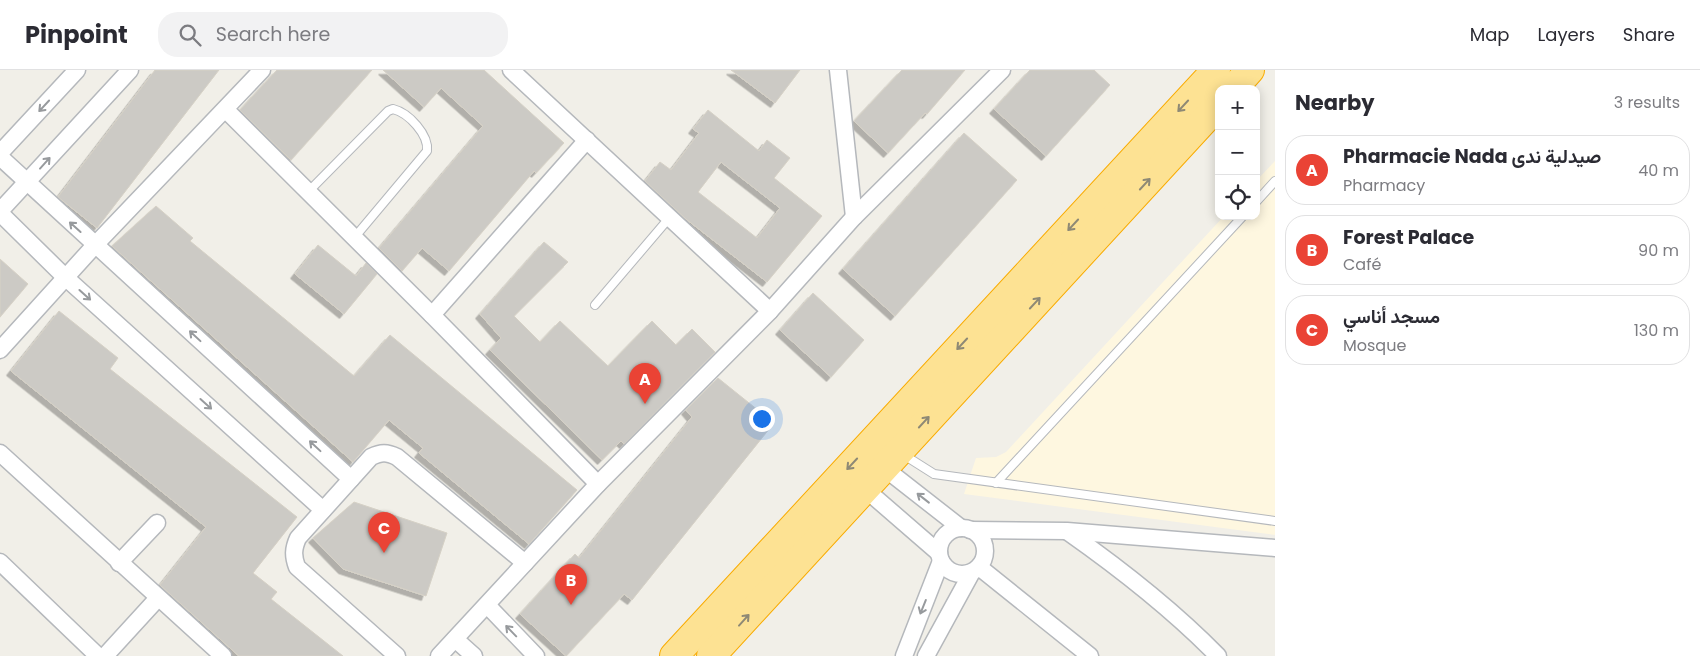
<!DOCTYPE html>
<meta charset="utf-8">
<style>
:root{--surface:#fff;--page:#f2f2f3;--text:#2b2b33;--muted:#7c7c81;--line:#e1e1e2;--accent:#ea4335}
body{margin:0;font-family:Poppins,Vazirmatn,sans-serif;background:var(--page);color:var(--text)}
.controls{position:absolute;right:15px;top:15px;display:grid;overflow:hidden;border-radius:10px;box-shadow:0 2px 12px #0003}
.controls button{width:45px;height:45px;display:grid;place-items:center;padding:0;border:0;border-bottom:1px solid var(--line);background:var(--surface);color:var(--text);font:25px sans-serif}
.you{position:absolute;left:761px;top:348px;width:18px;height:18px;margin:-12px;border:4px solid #fff;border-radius:50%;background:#1a73e8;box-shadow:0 0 0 8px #1a73e833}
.badge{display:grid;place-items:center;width:32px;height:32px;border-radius:50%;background:var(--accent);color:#fff;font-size:16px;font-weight:700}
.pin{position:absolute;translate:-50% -41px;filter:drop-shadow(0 1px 2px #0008)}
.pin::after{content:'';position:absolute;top:26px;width:18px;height:15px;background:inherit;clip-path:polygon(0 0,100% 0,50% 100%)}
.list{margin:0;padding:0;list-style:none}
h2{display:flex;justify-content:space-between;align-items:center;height:65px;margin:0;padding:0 20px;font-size:21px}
h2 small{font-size:16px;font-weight:400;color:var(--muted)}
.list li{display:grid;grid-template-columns:32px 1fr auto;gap:15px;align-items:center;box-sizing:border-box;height:70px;margin:0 10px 10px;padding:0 10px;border:1px solid var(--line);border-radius:20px}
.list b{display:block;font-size:19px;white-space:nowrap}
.list p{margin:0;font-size:16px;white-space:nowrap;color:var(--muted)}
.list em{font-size:16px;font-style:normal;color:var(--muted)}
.icon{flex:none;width:28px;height:28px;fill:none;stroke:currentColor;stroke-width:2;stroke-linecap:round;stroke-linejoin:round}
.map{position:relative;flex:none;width:1275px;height:586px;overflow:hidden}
header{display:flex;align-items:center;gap:30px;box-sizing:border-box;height:70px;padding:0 25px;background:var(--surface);border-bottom:1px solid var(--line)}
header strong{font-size:24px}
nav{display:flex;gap:28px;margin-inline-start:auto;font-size:18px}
.search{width:350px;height:45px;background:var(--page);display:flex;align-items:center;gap:12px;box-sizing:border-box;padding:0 18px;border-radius:20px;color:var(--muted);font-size:19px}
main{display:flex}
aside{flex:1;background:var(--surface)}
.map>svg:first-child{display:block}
.commercial{fill:#fef7e0}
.building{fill:#cccac5;stroke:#d6d1c6;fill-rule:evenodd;filter:url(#shadow)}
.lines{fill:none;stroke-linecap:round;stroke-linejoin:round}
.lane-casing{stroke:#b5b8bc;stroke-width:10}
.street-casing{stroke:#b5b8bc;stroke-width:19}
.highway-casing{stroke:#f9ab00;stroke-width:30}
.lane{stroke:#fff;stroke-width:8}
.street{stroke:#fff;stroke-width:16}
.highway{stroke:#fde293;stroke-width:28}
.oneway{stroke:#979a9d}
.oneway2{stroke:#8e8975}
</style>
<header>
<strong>Pinpoint</strong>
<div class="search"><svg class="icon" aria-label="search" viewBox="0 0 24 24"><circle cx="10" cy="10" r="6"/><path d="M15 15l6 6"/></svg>Search here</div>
<nav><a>Map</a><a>Layers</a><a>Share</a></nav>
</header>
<main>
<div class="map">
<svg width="1275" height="586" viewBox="0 0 1275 586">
<defs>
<filter id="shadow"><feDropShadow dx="-4.5" dy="4.5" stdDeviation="0" flood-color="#0004"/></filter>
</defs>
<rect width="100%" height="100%" fill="#f1efe8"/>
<!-- commercial -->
<path class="commercial" d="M 1275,91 L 1275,465 L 964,424 L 976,388 L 996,387 L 1006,382 L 1224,146 L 1256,146 L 1256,111 Z"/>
<!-- building -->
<g class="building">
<path d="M 155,0 L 219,0 L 97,158 L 58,127 Z"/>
<path d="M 277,0 L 372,0 L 291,90 L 240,40 Z"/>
<path d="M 383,0 L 484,0 L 564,73 L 536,103 L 534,101 L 449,201 L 422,178 L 402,201 L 379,178 L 483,56 L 441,18 L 424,37 Z"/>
<path d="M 731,0 L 800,0 L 775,33 Z"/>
<path d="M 902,0 L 965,0 L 927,44 L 925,43 L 888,83 L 854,51 Z"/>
<path d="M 1030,0 L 1094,0 L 1110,15 L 1046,86 L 994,39 Z"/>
<path d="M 708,40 L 759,81 L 767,70 L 790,88 L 774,108 L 822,146 L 767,212 L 686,149 L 645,111 L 660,92 L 671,100 L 699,63 L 693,59 ZM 721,92 L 780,138 L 757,168 L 698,122 Z"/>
<path d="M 964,63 L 1017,110 L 895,246 L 843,199 Z"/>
<path d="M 156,136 L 193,168 L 190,171 L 354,306 L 390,265 L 577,420 L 529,474 L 419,383 L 423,378 L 389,350 L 353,392 L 112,176 Z"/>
<path d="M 544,172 L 568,192 L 514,246 L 540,272 L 560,251 L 608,296 L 652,251 L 676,275 L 692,259 L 715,282 L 624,374 L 621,371 L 602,390 L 490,280 L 501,268 L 480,244 Z"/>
<path d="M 318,175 L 356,206 L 366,193 L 377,204 L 344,244 L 295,204 Z"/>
<path d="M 0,189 L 28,214 L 0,247 Z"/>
<path d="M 813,223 L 864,270 L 831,307 L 780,260 Z"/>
<path d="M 59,241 L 118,288 L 110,299 L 297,447 L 253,503 L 277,522 L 271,529 L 343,586 L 239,586 L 160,515 L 206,457 L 11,301 Z"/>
<path d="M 718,308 L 774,353 L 632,530 L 624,524 L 566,586 L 520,544 L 575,484 L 579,488 L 692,347 L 686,340 Z"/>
<path d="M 354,432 L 447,463 L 426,526 L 343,499 L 313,468 Z"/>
</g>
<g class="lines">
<!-- lane casing -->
<g class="lane-casing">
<g id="lane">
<path d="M 308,122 L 388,41 L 393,39 C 409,43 429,65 427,81 L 354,168"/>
<path d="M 1256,132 L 1275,111"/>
<path d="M 595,235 L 670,147"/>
<path d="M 904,385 L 934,404 L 1275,451"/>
<path d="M 996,413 L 1243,146"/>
</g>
</g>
<!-- street casing -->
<g class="street-casing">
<g id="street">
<path d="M 511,0 L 770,241"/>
<path d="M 838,0 L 854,147"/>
<path d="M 226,40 L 432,245 L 598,414"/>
<path d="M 0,83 L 77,0"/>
<path d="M 0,87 L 351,409"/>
<path d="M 0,141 L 130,0"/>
<path d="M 0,143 L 65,207 L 323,440"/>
<path d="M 432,245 L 587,70"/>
<path d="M 0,280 L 95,175 L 262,0"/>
<path d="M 0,383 L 223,586"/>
<path d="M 883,397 L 961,458"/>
<path d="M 864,418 L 939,483"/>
<circle cx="962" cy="481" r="23"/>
<path d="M 970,460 L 1067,461 L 1275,478"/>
<path d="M 1068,462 C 1122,500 1172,539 1218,586"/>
<path d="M 0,492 L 98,586"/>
<path d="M 119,493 L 157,453"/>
<path d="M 979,497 L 1090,586"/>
<path d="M 487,535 L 536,586"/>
<path d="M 455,569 L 474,586"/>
<path d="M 105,586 L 158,528"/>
<path d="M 397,586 L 297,497 C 293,486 293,479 298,468 L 371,387 C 381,382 387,382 397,387 L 525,493"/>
<path d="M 439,586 L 598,414 L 770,241 L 854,147 L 1002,0"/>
<path d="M 904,586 L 941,491"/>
<path d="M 926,586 L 972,502"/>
</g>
</g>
<!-- highway casing -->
<g class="highway-casing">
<g id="highway">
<path d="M 1233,19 L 1250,0"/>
<path d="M 674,586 L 1216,0"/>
<path d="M 711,586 L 1219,34"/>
</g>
</g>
<!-- lane -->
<use href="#lane" class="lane"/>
<!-- street -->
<use href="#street" class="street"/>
<!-- highway -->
<use href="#highway" class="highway"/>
</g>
<!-- one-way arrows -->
<defs><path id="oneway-shaft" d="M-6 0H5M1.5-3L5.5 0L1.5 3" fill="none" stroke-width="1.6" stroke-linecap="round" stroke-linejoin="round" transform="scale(1.25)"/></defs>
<g class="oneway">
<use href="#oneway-shaft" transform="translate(44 36) rotate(133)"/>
<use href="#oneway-shaft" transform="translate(45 93) rotate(-48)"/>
<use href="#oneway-shaft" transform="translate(75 157) rotate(-138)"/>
<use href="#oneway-shaft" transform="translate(85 225) rotate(42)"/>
<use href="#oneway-shaft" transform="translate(195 266) rotate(-137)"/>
<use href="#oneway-shaft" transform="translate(206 334) rotate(42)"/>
<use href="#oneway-shaft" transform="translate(315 376) rotate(-137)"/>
<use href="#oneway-shaft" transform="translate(923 428) rotate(-142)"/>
<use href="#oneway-shaft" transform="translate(923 537) rotate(112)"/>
<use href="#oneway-shaft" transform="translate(511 561) rotate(-134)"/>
</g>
<g class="oneway2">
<use href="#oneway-shaft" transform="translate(1183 36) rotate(133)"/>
<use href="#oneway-shaft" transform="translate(1145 114) rotate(-47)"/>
<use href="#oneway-shaft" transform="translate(1073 155) rotate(133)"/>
<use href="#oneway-shaft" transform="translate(1035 233) rotate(-47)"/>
<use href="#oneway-shaft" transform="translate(962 274) rotate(133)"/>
<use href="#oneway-shaft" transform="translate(924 352) rotate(-47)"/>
<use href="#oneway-shaft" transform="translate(852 394) rotate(133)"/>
<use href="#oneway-shaft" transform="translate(744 550) rotate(-48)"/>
</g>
</svg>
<div class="controls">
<button>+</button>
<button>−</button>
<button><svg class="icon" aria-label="locate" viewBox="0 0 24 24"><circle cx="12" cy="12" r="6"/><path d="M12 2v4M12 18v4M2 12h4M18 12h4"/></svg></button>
</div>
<div class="you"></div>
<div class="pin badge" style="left:645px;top:334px">A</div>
<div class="pin badge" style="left:571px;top:535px">B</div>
<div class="pin badge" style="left:384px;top:483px">C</div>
</div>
<aside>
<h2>Nearby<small>3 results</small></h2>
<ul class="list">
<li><span class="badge">A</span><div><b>Pharmacie Nada صيدلية ندى</b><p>Pharmacy</p></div><em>40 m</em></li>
<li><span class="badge">B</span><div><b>Forest Palace</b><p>Café</p></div><em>90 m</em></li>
<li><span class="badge">C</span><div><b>مسجد أناسي</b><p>Mosque</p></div><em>130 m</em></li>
</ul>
</aside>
</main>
